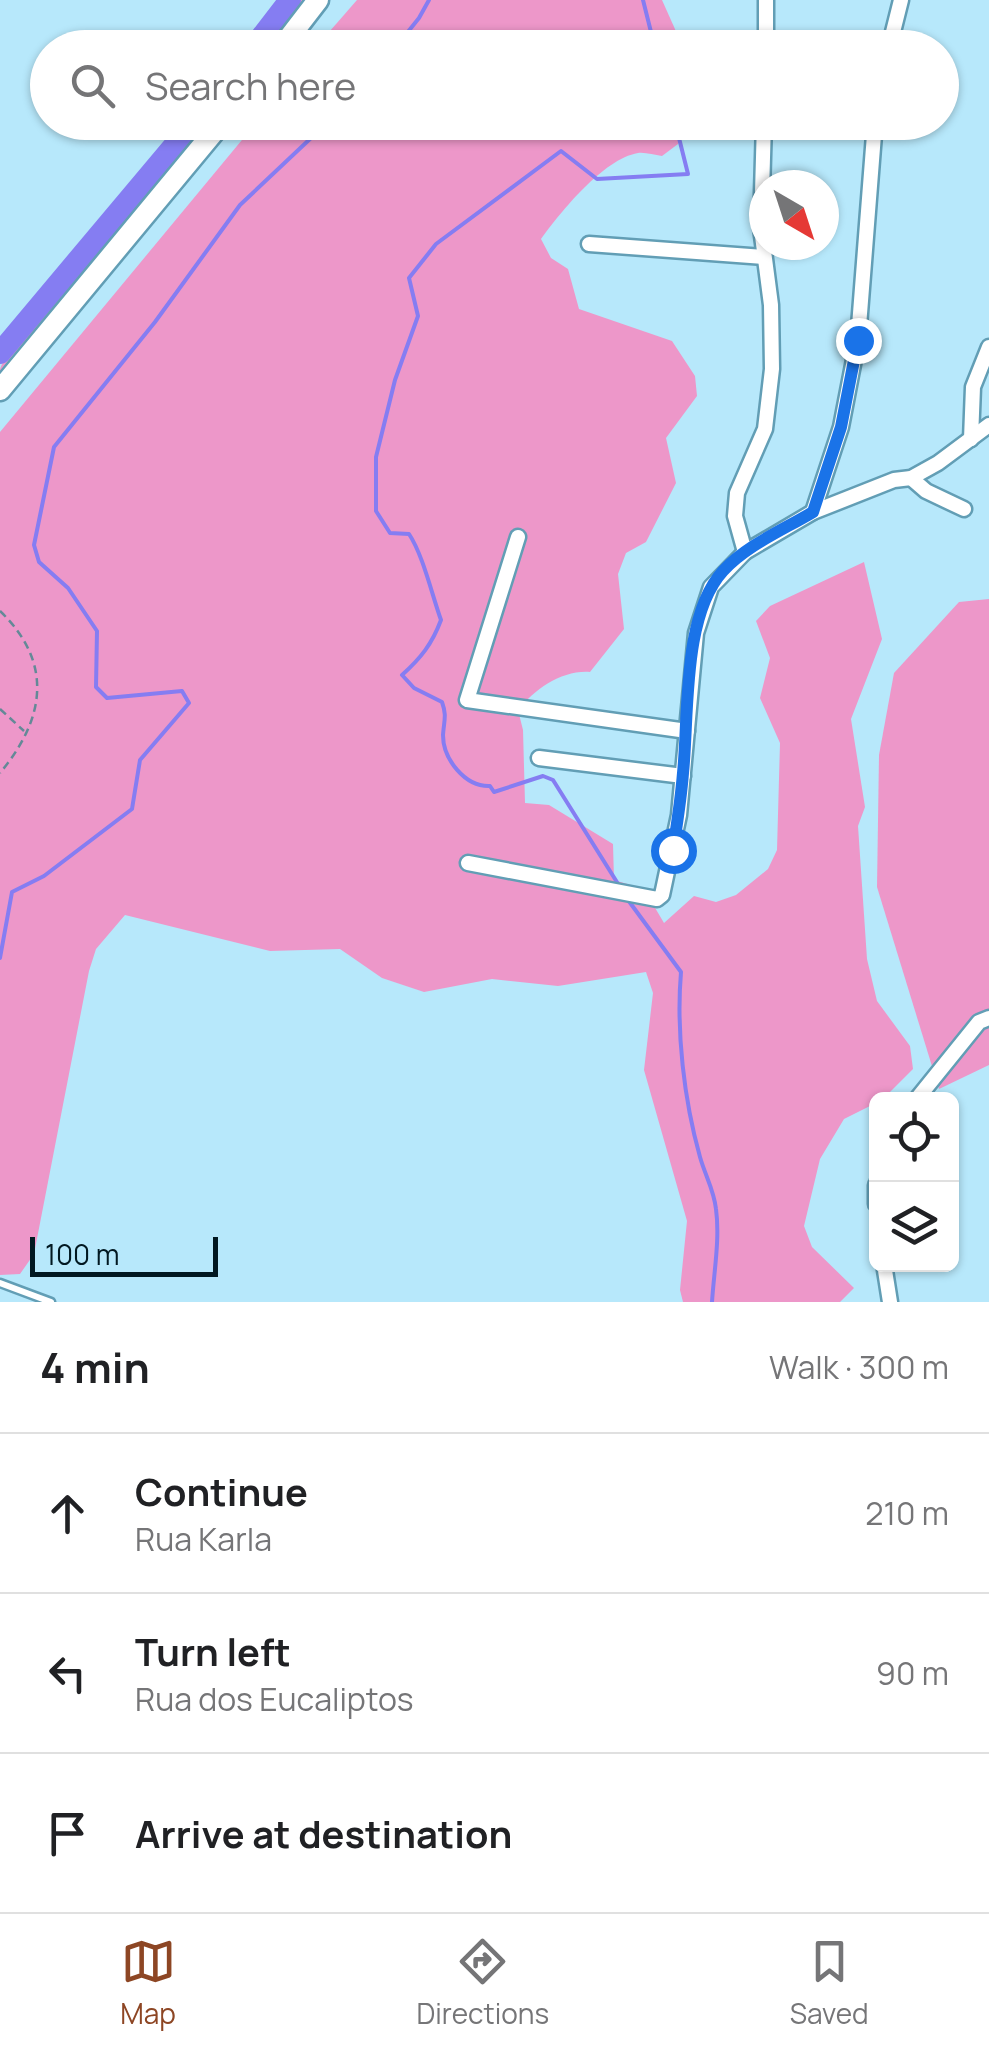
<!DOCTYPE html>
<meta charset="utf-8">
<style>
:root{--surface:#fff;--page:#f2f2f2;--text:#202124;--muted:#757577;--line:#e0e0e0;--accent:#8d4624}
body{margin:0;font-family:Manrope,sans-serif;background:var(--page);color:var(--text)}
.controls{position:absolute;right:30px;bottom:30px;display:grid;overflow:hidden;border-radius:15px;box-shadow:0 2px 8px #0004}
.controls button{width:90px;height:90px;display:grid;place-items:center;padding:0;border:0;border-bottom:2px solid var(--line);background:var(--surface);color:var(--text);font:50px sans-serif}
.compass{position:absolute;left:749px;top:170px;width:90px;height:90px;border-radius:50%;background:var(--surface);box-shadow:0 2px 8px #0004;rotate:141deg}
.scale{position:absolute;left:30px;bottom:25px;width:188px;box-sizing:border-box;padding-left:10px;border:5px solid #011821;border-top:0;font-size:28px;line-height:35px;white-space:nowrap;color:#011821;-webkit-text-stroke:8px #b7e8fb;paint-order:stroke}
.stop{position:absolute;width:30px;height:30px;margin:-22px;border:8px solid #1a73e8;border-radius:50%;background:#fff}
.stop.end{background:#1a73e8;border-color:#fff;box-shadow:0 2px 10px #0008}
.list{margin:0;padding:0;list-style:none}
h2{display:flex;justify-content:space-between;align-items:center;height:130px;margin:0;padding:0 40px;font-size:42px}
h2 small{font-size:32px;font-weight:400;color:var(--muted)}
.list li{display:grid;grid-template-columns:65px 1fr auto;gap:30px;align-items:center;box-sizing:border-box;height:160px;padding:0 40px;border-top:2px solid var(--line)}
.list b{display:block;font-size:38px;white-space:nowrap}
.list p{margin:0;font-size:32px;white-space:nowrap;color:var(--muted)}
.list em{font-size:32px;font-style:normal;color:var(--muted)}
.icon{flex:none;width:55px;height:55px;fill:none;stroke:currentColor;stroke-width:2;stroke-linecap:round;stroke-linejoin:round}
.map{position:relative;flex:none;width:989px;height:1302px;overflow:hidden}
.search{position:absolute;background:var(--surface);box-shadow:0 2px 8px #0004;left:30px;right:30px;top:30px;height:110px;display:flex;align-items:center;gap:25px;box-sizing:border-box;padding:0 35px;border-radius:55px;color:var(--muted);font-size:38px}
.sheet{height:610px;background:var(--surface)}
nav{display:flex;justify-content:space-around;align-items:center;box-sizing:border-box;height:140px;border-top:2px solid var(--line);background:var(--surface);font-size:28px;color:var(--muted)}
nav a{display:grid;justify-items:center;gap:5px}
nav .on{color:var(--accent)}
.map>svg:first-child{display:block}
.green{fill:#ed97c9}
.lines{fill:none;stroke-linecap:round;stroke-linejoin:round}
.stream{stroke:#857df2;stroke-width:4}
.river{stroke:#857df2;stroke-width:22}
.lane-casing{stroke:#629eb5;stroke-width:11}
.street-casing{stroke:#629eb5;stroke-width:19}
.secondary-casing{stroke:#629eb5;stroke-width:25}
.path{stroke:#648997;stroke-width:2.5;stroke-dasharray:8 5;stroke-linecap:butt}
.lane{stroke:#fff;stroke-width:6}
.street{stroke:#fff;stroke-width:14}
.secondary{stroke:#fff;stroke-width:20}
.route{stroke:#1a73e8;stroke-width:12}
</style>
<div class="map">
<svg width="989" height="1302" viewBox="0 0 989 1302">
<rect width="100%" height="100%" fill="#b7e8fb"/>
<!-- green -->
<g class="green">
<path d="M 295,0 L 305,0 L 269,47 L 257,48 Z"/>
<path d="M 357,0 L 662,0 L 683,47 L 316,47 Z"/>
<path d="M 200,123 L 207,123 L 0,371 C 0,347 173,160 200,123 Z"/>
<path d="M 256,123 L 686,123 L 678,144 L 662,156 C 654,155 645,152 638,153 C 603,159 561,212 541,239 L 551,258 L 568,269 L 579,309 L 672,341 L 695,376 L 697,396 L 666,438 L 676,483 L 646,542 L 626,553 L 618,574 L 624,629 L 590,672 C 562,670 535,689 518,710 L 523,730 L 525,803 L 549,805 L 613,844 L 614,880 L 644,889 L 664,923 L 694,896 L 716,902 L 736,895 L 768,869 L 777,850 L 780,743 L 760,698 L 770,658 L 756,621 L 770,606 L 864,562 L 882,639 L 851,719 L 865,807 L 858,826 L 867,959 L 877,1001 L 910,1046 L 913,1069 L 883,1099 L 876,1100 L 876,1103 L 844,1119 L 820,1159 L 804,1226 L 812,1247 L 854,1288 L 840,1302 L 683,1302 L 680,1290 L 687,1221 L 644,1070 L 653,993 L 646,972 L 558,986 L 492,979 L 424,992 L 382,978 L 340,949 L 270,951 L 125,915 L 96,949 L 89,971 L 34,1254 L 20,1274 L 0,1275 L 0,432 Z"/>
<path d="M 989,599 L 989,1065 L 939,1089 L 877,887 L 879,755 L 894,673 L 959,602 Z"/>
</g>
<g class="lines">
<!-- stream -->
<g class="stream">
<path d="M 643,0 L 655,48"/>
<path d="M 395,48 L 419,18 L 429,0"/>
<path d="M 620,887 L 553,780 L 543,776 L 494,792 L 490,786 C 465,787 443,759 443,735 C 444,720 447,716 442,702 L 414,688 L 402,675 C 421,658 432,644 441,620 C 432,595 423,555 409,534 L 390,533 L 376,511 L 376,457 L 395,380 L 418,316 L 409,278 L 436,244 L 561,151 L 597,179 L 688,174 L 675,122"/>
<path d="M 628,900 L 681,972 C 676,1031 684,1100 700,1157 C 705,1175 714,1190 716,1209 C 720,1239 714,1271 712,1302"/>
<path d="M 0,958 L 12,892 L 44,876 L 132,809 L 140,760 L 189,703 L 182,691 L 107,698 L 96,687 L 97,631 L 68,588 L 39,562 L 34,545 L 54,447 L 155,322 L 240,205 L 328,122"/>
</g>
<!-- river -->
<g class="river">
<path d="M 253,48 L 290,0"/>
<path d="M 0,353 L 194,122"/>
</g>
<!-- lane casing -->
<g class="lane-casing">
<path id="lane" d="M 0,1283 L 51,1302"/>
</g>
<!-- street casing -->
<g class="street-casing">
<g id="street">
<path d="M 766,48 L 766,0"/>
<path d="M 889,48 L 901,0"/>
<path d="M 589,244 L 764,257"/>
<path d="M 971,439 L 973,387 L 989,347"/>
<path d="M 911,478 L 926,491 L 964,509"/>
<path d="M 813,512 L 841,427 L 858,339 L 875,122"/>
<path d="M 518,537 L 467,700 L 687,731"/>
<path d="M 745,552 L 735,516 L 737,493 L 765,429 L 772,369 L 771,305 L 761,228 L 764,122"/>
<path d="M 539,758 L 683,776"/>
<path d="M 468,863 L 657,899 L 662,895 L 679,815 L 696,633 L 711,587 L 745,552 L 813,512 L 894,480 L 911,478 L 938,463 L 989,425"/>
<path d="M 916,1100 L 979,1022 L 989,1018"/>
<path d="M 876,1185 L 876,1204"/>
<path d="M 884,1264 L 890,1302"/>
</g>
</g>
<!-- secondary casing -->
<g class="secondary-casing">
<g id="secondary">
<path d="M 281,48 L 318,0"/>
<path d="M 0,390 L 222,122"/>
</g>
</g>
<!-- path -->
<g class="path">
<path d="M 0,611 C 54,663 45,719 0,773"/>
<path d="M 0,709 L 24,731"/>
</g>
<!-- lane -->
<use href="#lane" class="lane"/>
<!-- street -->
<use href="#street" class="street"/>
<!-- secondary -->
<use href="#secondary" class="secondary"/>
</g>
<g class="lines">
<!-- route -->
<path class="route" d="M 673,850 C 677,824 681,799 683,773 C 689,715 682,616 723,571 C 747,545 783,530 813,512 L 841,427 L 858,340"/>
</g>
</svg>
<div class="controls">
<button><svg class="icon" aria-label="locate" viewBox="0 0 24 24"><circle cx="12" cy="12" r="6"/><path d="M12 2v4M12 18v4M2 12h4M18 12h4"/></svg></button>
<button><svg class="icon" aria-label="layers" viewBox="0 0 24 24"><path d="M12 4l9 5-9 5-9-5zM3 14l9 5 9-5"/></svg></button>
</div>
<svg class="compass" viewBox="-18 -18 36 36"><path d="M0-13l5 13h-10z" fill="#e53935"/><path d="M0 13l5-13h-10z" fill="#757577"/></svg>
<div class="scale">100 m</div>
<div class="stop" style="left:673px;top:850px"></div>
<div class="stop end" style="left:858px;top:340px"></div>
<div class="search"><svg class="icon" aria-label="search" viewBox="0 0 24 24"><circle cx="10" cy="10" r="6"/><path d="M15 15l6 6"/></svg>Search here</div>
</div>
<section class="sheet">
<h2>4 min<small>Walk · 300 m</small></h2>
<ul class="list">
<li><svg class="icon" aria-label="ahead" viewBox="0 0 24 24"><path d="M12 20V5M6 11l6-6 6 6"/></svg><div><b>Continue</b><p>Rua Karla</p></div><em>210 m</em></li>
<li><svg class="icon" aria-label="left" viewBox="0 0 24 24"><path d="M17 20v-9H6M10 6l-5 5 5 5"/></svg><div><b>Turn left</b><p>Rua dos Eucaliptos</p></div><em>90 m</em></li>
<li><svg class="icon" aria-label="arrive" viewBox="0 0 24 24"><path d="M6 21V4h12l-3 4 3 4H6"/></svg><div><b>Arrive at destination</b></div></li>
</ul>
</section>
<nav>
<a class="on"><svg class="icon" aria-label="map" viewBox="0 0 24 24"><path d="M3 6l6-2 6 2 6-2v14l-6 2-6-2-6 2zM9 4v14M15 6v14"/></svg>Map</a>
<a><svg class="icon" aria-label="directions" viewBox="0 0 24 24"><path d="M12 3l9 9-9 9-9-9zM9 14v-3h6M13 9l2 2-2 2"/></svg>Directions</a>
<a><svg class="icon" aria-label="saved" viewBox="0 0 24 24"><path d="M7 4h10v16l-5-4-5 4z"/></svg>Saved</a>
</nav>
